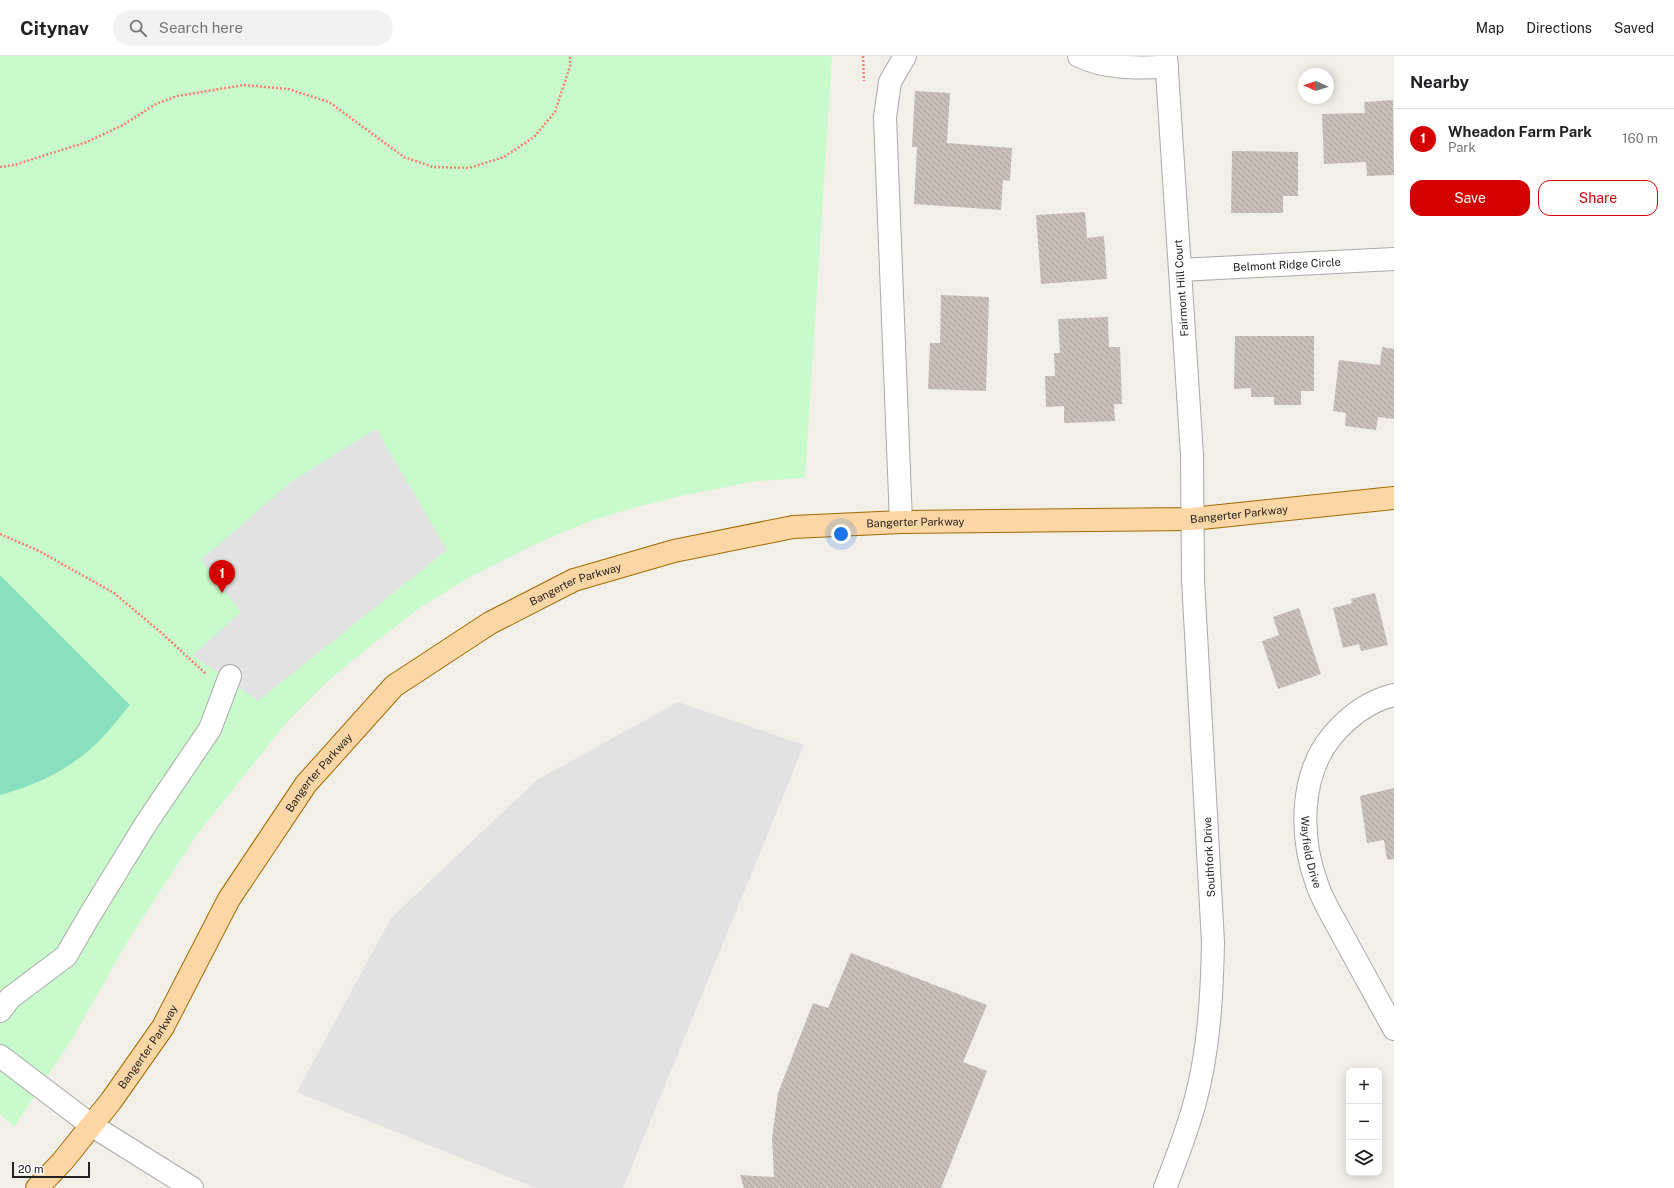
<!DOCTYPE html>
<meta charset="utf-8">
<style>
:root{--surface:#fff;--page:#f2f2f2;--text:#202124;--muted:#757577;--line:#e0e0e0;--accent:#d40000}
body{margin:0;font-family:"Public Sans",sans-serif;background:var(--page);color:var(--text)}
.controls{position:absolute;right:12px;bottom:12px;display:grid;overflow:hidden;border-radius:8px;box-shadow:0 2px 10px #0003}
.controls button{width:36px;height:36px;display:grid;place-items:center;padding:0;border:0;border-bottom:1px solid var(--line);background:var(--surface);color:var(--text);font:20px sans-serif}
.compass{position:absolute;left:1298px;top:12px;width:36px;height:36px;border-radius:50%;background:var(--surface);box-shadow:0 2px 10px #0003;rotate:273deg}
.scale{position:absolute;left:12px;bottom:10px;width:78px;box-sizing:border-box;padding-left:4px;border:2px solid #222;border-top:0;font-size:11px;line-height:14px;white-space:nowrap;color:#222;-webkit-text-stroke:3px #fff;paint-order:stroke}
.you{position:absolute;left:841px;top:478px;width:14px;height:14px;margin:-10px;border:3px solid #fff;border-radius:50%;background:#1a73e8;box-shadow:0 0 0 6px #1a73e833}
.badge{display:grid;place-items:center;width:26px;height:26px;border-radius:50%;background:var(--accent);color:#fff;font-size:13px;font-weight:700}
.pin{position:absolute;translate:-50% -33px;filter:drop-shadow(0 1px 2px #0008)}
.pin::after{content:'';position:absolute;top:21px;width:14px;height:12px;background:inherit;clip-path:polygon(0 0,100% 0,50% 100%)}
.list{margin:0;padding:0;list-style:none}
h2{display:flex;justify-content:space-between;align-items:center;height:52px;margin:0;padding:0 16px;font-size:17px}
h2 small{font-size:13px;font-weight:400;color:var(--muted)}
.list li{display:grid;grid-template-columns:26px 1fr auto;gap:12px;align-items:center;box-sizing:border-box;height:60px;padding:0 16px;border-top:1px solid var(--line)}
.list b{display:block;font-size:15px;white-space:nowrap}
.list p{margin:0;font-size:13px;white-space:nowrap;color:var(--muted)}
.list em{font-size:13px;font-style:normal;color:var(--muted)}
.actions{display:flex;gap:8px;padding:12px 16px}
.actions a{flex:1;padding:9px 0;border:1px solid var(--accent);border-radius:12px;text-align:center;font-size:14px;color:var(--accent)}
.actions .main{background:var(--accent);color:#fff}
.icon{flex:none;width:22px;height:22px;fill:none;stroke:currentColor;stroke-width:2;stroke-linecap:round;stroke-linejoin:round}
.map{position:relative;flex:none;width:1394px;height:1132px;overflow:hidden}
header{display:flex;align-items:center;gap:24px;box-sizing:border-box;height:56px;padding:0 20px;background:var(--surface);border-bottom:1px solid var(--line)}
header strong{font-size:19px}
nav{display:flex;gap:22px;margin-inline-start:auto;font-size:14px}
.search{width:280px;height:36px;background:var(--page);display:flex;align-items:center;gap:10px;box-sizing:border-box;padding:0 14px;border-radius:22px;color:var(--muted);font-size:15px}
main{display:flex}
aside{flex:1;background:var(--surface)}
.map>svg:first-child{display:block}
.park{fill:#c8facc}
.pitch{fill:#88e0be}
.parking{fill:#e2e2e2}
.building{fill:url(#building-back-hatch)}
.lines{fill:none;stroke-linecap:round;stroke-linejoin:round}
.minor-casing{stroke:#a9a9a9;stroke-width:24}
.major-casing{stroke:#a06b00;stroke-width:24}
.path{stroke:#fa8072;stroke-width:2.5;stroke-dasharray:2 2;stroke-linecap:butt}
.minor{stroke:#fff;stroke-width:22}
.major{stroke:#fcd6a4;stroke-width:22}
.labels{text-anchor:middle;dominant-baseline:central;stroke-width:3.5;stroke-linejoin:round;paint-order:stroke}
.street-label{font-size:11px;fill:#222;stroke:#fff}
</style>
<header>
<strong>Citynav</strong>
<div class="search"><svg class="icon" aria-label="search" viewBox="0 0 24 24"><circle cx="10" cy="10" r="6"/><path d="M15 15l6 6"/></svg>Search here</div>
<nav><a>Map</a><a>Directions</a><a>Saved</a></nav>
</header>
<main>
<div class="map">
<svg width="1394" height="1132" viewBox="0 0 1394 1132">
<defs>
<pattern id="building-back-hatch" width="6" height="6" patternUnits="userSpaceOnUse"><rect width="6" height="6" fill="#c7bfb8"/><path d="M-1 5l2 2M0 0l6 6M5-1l2 2" fill="none" stroke="#aba49e"/></pattern>
</defs>
<rect width="100%" height="100%" fill="#f2efe9"/>
<!-- park -->
<path class="park" d="M 0,0 L 832,0 L 805,422 L 757,425 L 685,439 L 629,453 L 585,467 L 529,491 L 470,521 L 418,553 L 364,595 L 328,625 L 286,667 L 198,777 L 130,881 L 72,983 L 14,1071 L 0,1058 Z"/>
<!-- pitch -->
<path class="pitch" d="M 0,519 L 130,649 C 118,663 106,679 93,691 C 66,715 34,730 0,739 Z"/>
<!-- parking -->
<g class="parking">
<path d="M 376,373 L 447,494 L 258,645 L 193,599 L 241,556 L 201,504 L 291,426 Z"/>
<path d="M 678,646 L 804,689 L 623,1132 L 536,1132 L 297,1036 L 391,862 L 537,724 Z"/>
</g>
<!-- building -->
<g class="building">
<path d="M 915,35 L 950,37 L 947,87 L 1012,92 L 1010,125 L 1003,124 L 1001,154 L 914,148 L 917,91 L 912,91 Z"/>
<path d="M 1393,44 L 1394,119 L 1367,120 L 1366,106 L 1324,108 L 1322,58 L 1365,57 L 1364,46 Z"/>
<path d="M 1232,95 L 1298,96 L 1298,140 L 1283,140 L 1283,157 L 1231,157 Z"/>
<path d="M 1085,156 L 1087,182 L 1104,180 L 1107,223 L 1041,228 L 1036,159 Z"/>
<path d="M 941,239 L 989,241 L 986,335 L 928,333 L 930,287 L 940,287 Z"/>
<path d="M 1108,261 L 1109,291 L 1120,291 L 1122,348 L 1114,348 L 1115,365 L 1064,367 L 1064,350 L 1046,351 L 1045,320 L 1055,320 L 1054,297 L 1060,297 L 1058,263 Z"/>
<path d="M 1235,280 L 1314,280 L 1314,335 L 1301,335 L 1301,349 L 1274,349 L 1274,341 L 1251,341 L 1251,332 L 1234,333 Z"/>
<path d="M 1382,291 L 1394,293 L 1394,363 L 1378,361 L 1376,374 L 1345,370 L 1346,357 L 1333,355 L 1339,304 L 1380,309 Z"/>
<path d="M 1375,537 L 1388,589 L 1361,595 L 1359,588 L 1343,592 L 1333,552 L 1352,547 L 1351,543 Z"/>
<path d="M 1299,552 L 1321,618 L 1278,633 L 1262,585 L 1279,579 L 1273,561 Z"/>
<path d="M 1394,732 L 1394,803 L 1387,804 L 1384,784 L 1367,787 L 1360,740 Z"/>
<path d="M 851,897 L 987,949 L 963,1006 L 987,1015 L 941,1132 L 744,1132 L 740,1119 L 774,1121 L 772,1082 L 778,1037 L 813,947 L 828,952 Z"/>
</g>
<g class="lines">
<!-- minor casing -->
<g class="minor-casing">
<g id="minor">
<path d="M 1079,0 C 1106,13 1137,12 1167,11"/>
<path id="s1" d="M 1180,214 L 1394,203"/>
<path d="M 901,466 L 885,61 L 890,26 L 905,0"/>
<path id="s2" d="M 1394,639 C 1369,645 1348,661 1332,680 C 1299,720 1300,782 1317,828 C 1323,846 1334,863 1343,880 C 1360,911 1377,942 1394,973"/>
<path d="M 0,955 L 10,942 L 66,900 L 88,862 L 147,766 L 210,673 L 230,620"/>
<path d="M 0,1000 L 91,1069 L 192,1132"/>
<path d="M 1165,1132 C 1176,1104 1187,1075 1195,1046 C 1209,994 1212,940 1213,886 L 1193,524 L 1192,399 L 1166,0"/>
</g>
</g>
<!-- major casing -->
<g class="major-casing">
<g id="major">
<path id="s3" d="M 37,1132 L 62,1106 L 111,1045 L 163,971 L 229,843 L 306,728 L 394,630 L 490,567 L 574,524 L 674,495 L 793,471 L 901,466 L 1192,463 L 1394,442"/>
</g>
</g>
<!-- path -->
<g class="path">
<path d="M 863,0 L 864,25"/>
<path d="M 0,111 L 14,109 L 87,86 L 123,69 L 156,48 L 177,40 L 244,29 L 288,33 L 329,46 L 404,101 L 433,111 L 469,112 L 504,101 L 534,81 L 555,56 L 570,10 L 570,0"/>
<path d="M 0,478 L 39,495 L 114,537 L 164,579 L 206,618"/>
</g>
<!-- minor -->
<use href="#minor" class="minor"/>
<!-- major -->
<use href="#major" class="major"/>
</g>
<g class="labels">
<!-- street labels -->
<g class="street-label">
<text stroke="none"><textPath href="#s1" startOffset="107">Belmont Ridge Circle</textPath></text>
<text transform="translate(1181 232) rotate(-94)">Fairmont Hill Court</text>
<text stroke="none"><textPath href="#s3" startOffset="1500">Bangerter Parkway</textPath></text>
<text stroke="none"><textPath href="#s3" startOffset="1176">Bangerter Parkway</textPath></text>
<text stroke="none"><textPath href="#s3" startOffset="828">Bangerter Parkway</textPath></text>
<text stroke="none"><textPath href="#s3" startOffset="504">Bangerter Parkway</textPath></text>
<text stroke="none"><textPath href="#s2" startOffset="198">Wayfield Drive</textPath></text>
<text transform="translate(1209 801) rotate(-93)">Southfork Drive</text>
<text stroke="none"><textPath href="#s3" startOffset="180">Bangerter Parkway</textPath></text>
</g>
</g>
</svg>
<div class="controls">
<button>+</button>
<button>−</button>
<button><svg class="icon" aria-label="layers" viewBox="0 0 24 24"><path d="M12 4l9 5-9 5-9-5zM3 14l9 5 9-5"/></svg></button>
</div>
<svg class="compass" viewBox="-18 -18 36 36"><path d="M0-13l5 13h-10z" fill="#e53935"/><path d="M0 13l5-13h-10z" fill="#757577"/></svg>
<div class="scale">20 m</div>
<div class="you"></div>
<div class="pin badge" style="left:222px;top:537px">1</div>
</div>
<aside>
<h2>Nearby<small></small></h2>
<ul class="list">
<li><span class="badge">1</span><div><b>Wheadon Farm Park</b><p>Park</p></div><em>160 m</em></li>
</ul>
<div class="actions"><a class="main">Save</a><a>Share</a></div>
</aside>
</main>
